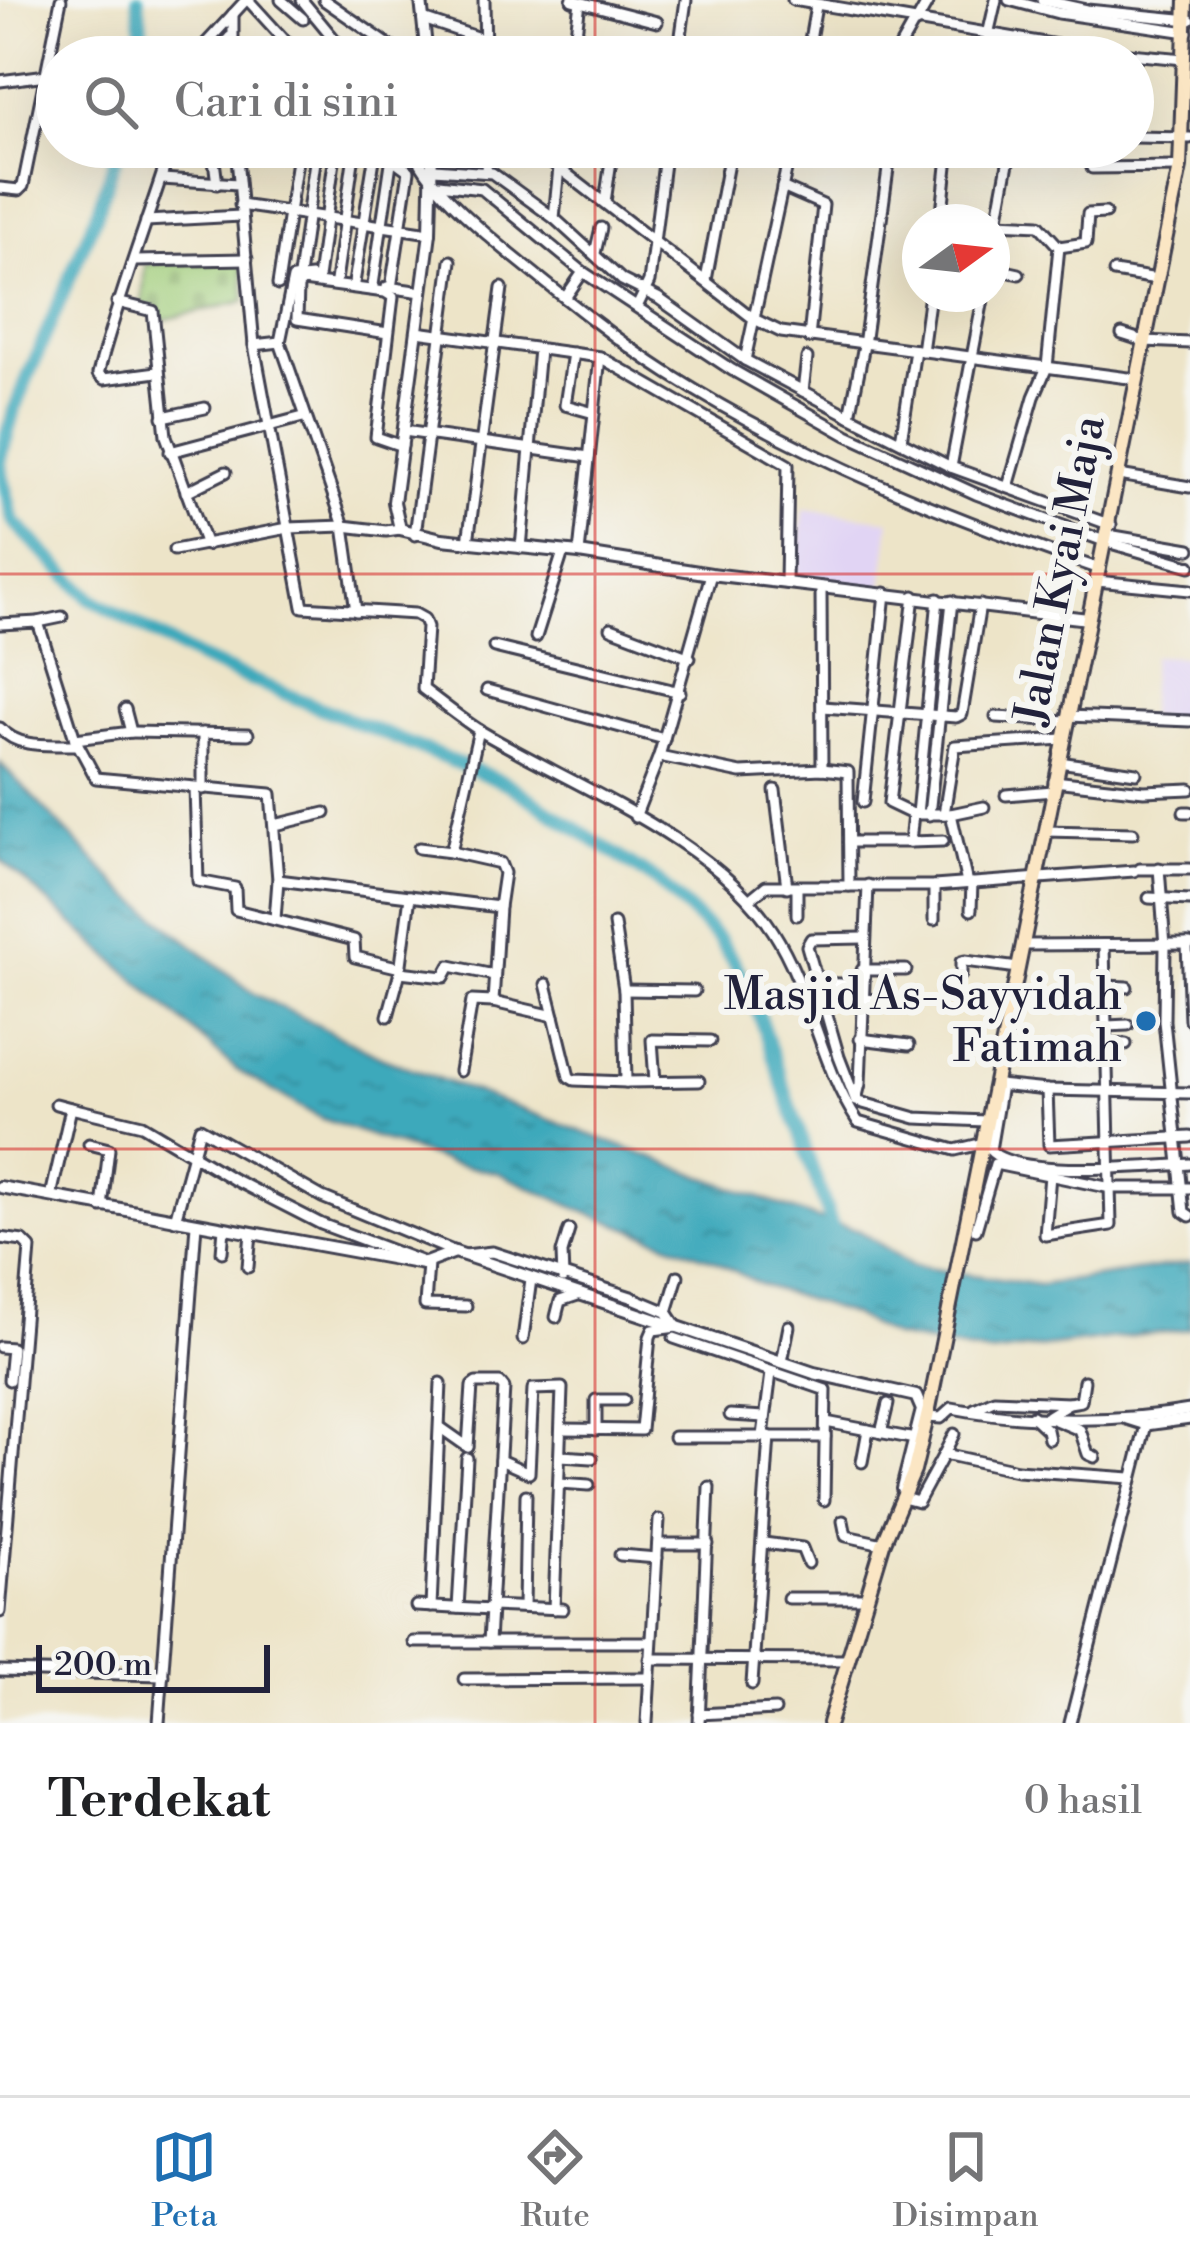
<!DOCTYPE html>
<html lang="id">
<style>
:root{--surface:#fff;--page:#f6f6f6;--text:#202124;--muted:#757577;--line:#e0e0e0;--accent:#1f6fb2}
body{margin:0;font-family:"Libre Bodoni",serif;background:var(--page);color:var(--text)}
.compass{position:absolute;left:902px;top:204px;width:108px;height:108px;border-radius:50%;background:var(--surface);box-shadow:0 12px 48px #0002;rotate:75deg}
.scale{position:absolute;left:36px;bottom:30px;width:234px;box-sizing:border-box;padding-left:12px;border:6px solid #22223b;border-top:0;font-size:33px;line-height:42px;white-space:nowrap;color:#22223b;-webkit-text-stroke:9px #f6f6f2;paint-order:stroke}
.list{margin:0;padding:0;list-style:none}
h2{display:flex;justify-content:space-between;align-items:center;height:156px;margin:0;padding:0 48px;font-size:51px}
h2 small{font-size:39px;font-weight:400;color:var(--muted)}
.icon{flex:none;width:66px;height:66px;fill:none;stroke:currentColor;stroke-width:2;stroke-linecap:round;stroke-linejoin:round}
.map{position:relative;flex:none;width:1190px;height:1723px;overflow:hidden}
.search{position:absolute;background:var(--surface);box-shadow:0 12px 48px #0002;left:36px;right:36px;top:36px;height:132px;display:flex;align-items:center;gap:30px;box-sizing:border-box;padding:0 42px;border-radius:66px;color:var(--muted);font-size:45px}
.sheet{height:372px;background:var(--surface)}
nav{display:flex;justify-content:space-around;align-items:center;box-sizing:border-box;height:168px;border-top:3px solid var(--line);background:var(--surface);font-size:33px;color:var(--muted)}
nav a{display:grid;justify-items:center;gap:6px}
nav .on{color:var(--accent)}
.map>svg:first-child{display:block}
.built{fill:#e1d4f4}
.cemetery{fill:url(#cemetery-stones);stroke:#62785b;stroke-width:3}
.water{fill:url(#water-ripples);stroke:#2f667b;stroke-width:3}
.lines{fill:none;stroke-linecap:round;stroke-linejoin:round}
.river{stroke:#3ca9bb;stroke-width:14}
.minor-casing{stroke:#403f50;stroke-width:15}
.tertiary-casing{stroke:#403f50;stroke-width:16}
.secondary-casing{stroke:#403f50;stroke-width:18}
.minor{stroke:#fff;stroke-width:9}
.tertiary{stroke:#fff;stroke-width:10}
.secondary{stroke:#fbe6c4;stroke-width:12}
.grid{fill:none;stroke:#d62828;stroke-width:3;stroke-opacity:0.55}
.poi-dot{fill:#1f6fb2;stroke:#f6f6f2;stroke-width:4.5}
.labels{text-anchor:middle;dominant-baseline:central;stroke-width:12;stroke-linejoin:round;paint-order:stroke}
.street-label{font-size:45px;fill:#22223b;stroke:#f6f6f2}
.poi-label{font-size:45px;fill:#22223b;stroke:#f6f6f2;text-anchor:end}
</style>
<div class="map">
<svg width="1190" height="1723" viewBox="0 0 1190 1723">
<defs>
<pattern id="cemetery-stones" width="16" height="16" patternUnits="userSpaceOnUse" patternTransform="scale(3)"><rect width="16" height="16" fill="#a2ce7b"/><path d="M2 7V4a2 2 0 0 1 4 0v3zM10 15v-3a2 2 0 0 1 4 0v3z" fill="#8bb16b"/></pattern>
<pattern id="water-ripples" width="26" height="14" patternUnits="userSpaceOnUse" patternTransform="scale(3)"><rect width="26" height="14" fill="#3ca9bb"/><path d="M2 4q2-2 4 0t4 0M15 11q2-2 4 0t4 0" fill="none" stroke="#328999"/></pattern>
</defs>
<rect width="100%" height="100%" fill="#f6f6f2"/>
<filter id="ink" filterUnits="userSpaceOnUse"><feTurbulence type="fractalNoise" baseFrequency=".00833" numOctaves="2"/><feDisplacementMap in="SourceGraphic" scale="24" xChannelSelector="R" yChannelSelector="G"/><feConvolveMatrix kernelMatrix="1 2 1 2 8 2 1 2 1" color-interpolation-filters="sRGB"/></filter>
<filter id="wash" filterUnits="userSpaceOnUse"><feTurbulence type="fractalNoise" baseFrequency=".004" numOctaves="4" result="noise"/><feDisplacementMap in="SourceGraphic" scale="48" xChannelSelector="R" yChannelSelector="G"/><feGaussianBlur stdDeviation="2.7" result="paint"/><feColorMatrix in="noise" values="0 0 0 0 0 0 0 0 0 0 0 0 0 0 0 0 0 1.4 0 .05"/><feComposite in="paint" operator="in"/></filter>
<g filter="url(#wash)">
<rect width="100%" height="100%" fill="#ede4c8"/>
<!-- built -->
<g class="built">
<path d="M 804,509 L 890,520 L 882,590 L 796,579 Z"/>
<path d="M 1152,656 L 1190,657 L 1190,719 L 1148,718 Z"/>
</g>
<!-- cemetery -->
<path class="cemetery" d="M 242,262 L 245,301 L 158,321 L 158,307 L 142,305 L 145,264 Z"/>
<!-- water -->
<path class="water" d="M 0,763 L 123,890 L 253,993 L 383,1058 L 815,1218 L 860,1231 L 913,1266 L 1040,1285 L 1190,1263 L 1190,1329 L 989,1354 L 894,1337 L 850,1314 L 759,1284 L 714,1260 L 585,1212 L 496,1172 L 449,1163 L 320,1118 L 237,1070 L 0,859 Z"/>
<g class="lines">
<!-- river -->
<g class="river">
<path d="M 138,0 L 145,57"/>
<path d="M 119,147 L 96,215 L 14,410 L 0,463 L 13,521 L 90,598 L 197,658 L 506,783 L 658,882 L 719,939 L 748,984 L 836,1237"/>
</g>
</g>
</g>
<g filter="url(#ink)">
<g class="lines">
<!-- minor casing -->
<g class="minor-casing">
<g id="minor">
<path d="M 248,0 L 300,57"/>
<path d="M 281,0 L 303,19"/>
<path d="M 302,0 L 349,57"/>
<path d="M 324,0 L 406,57"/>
<path d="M 484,0 L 485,57"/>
<path d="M 572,0 L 657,22"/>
<path d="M 793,0 L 1086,50 L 1184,59"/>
<path d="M 1009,0 L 1058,13 L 1187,32"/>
<path d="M 1042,0 L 1087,10 L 1190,20"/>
<path d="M 423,19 L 536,57"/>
<path d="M 916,23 L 929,0"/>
<path d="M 199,51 L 246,0"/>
<path d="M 213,57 L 230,37"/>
<path d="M 233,57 L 233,14"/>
<path d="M 573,57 L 580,2"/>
<path d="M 678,57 L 686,0"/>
<path d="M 807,57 L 816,6"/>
<path d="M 899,57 L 900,47 L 913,24"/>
<path d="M 993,57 L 988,35 L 996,0"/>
<path d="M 0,81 L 47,75"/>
<path d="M 1133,137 L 1190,138"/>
<path d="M 236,147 L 254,345 L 280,342 L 344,526 L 386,531 L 400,529"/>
<path d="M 376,147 L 409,171 L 391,288"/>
<path d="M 414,147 C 421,180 481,230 509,253 C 561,295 613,338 669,374 C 802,458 952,519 1100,569"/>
<path d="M 532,147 L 754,319 L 781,332 L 1136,379"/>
<path d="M 1088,147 L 1092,168 L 1180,167"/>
<path d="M 213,153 L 217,184"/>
<path d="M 434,169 L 492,173 L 554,218 L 622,280 L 658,298 L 745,360 L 850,416 L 864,345 L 891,147"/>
<path d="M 486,172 L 487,147"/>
<path d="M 162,179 L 238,184"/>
<path d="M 439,184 L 482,189 L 583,272 L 732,370 L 847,435 L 976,494 L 1107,542 L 1190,566"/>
<path d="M 782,187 L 823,205 L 809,338"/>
<path d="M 0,188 L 19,190 L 23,186 L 61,0"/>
<path d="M 605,202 L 613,147"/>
<path d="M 240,205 L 430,233"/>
<path d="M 554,218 L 561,147"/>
<path d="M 146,221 L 241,216"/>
<path d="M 941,222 L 949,147"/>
<path d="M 997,223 L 1039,225 L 1059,247 L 1086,243 L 1088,214 L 1105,213"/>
<path d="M 992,249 L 1011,147"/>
<path d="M 595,253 L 601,228"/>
<path d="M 135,261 L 247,259"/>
<path d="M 992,268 L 1019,274"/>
<path d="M 1114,272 L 1157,279"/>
<path d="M 299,276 L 317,147"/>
<path d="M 318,278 L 336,147"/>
<path d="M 706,280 L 731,147"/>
<path d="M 336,281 L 355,147"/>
<path d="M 354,283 L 376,147 L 371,147"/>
<path d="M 278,285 L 299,147"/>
<path d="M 373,285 L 392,156"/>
<path d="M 387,287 L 422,292"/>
<path d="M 565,298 L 583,272"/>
<path d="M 117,302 L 153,311 L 166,436 L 206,545"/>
<path d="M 637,307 L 649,282 L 666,147"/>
<path d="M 417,332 L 600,357 L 579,553"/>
<path d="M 388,333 L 297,319 L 298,286 L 303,281 L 385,292 L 393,297 L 376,437 L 402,446"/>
<path d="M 1122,334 L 1144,341 L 1190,343"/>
<path d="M 280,342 L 293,279 L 311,277"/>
<path d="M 254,345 L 303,607 L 415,614 L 424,619 L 427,627 L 423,689 C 442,703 461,719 482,732 C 575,787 713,838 773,931 C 811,990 819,1063 858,1122 L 955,1150 L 980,1144"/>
<path d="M 922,351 L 930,294"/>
<path d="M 573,353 L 565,405 L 594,413"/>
<path d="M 600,357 L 788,465 L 786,583"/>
<path d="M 745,360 L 791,147"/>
<path d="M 157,372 L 104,379 L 98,374 C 118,297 147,223 171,147"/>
<path d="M 803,391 L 807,358"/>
<path d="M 850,416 L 951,467 L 1111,525"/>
<path d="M 163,417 L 205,408"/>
<path d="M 404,431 L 589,457"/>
<path d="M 901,441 L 915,350"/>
<path d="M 170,452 L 303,417"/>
<path d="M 951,467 L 984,294"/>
<path d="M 1119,475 L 1190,487"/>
<path d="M 1008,487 L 1034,397 L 1047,367 L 1059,247"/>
<path d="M 186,492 L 226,472"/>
<path d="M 415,535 L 451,261"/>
<path d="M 1108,535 L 1190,549"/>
<path d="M 468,542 L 502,288"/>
<path d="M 521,548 L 539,349"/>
<path d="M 174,550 L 288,528 L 344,526 L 356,611"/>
<path d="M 711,574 L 659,756 L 741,773 L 822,769 L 848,772 L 849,886"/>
<path d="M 1097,581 L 1190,590"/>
<path d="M 821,587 L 822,769"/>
<path d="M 1053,615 L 1066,557"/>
<path d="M 38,622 L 62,617"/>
<path d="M 0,624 L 38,622 L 75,739 L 96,778 L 271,794 L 278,880 L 499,907 L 493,1002 L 554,1016 L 569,1077 L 574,1080 L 626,1082 L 624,990 L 614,924"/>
<path d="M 611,628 L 690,658"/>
<path d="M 536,637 L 563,552"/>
<path d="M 494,647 L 680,692"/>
<path d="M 487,690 L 664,739"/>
<path d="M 823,707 L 956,717 L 962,714 L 980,605"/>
<path d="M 1068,716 L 1190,721"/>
<path d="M 996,717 L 1067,721"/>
<path d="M 0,728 C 19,750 51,744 78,745"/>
<path d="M 479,730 L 451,852 L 500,863 L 504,873 L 499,907"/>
<path d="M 131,732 L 248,734"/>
<path d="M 203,733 L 203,789"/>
<path d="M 75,739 L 131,732 L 125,709"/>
<path d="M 1059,762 L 1136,773"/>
<path d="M 1054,781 L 1144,791 L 1190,789"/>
<path d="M 195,788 L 198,881 L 235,888 L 236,910 L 354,940 L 355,957 L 401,968"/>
<path d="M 775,790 L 787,887"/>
<path d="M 1006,795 L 1053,791"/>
<path d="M 863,802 L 885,593"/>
<path d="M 1184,812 L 1190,812"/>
<path d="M 912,814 L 889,803 L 914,596"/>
<path d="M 917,814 L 938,599"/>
<path d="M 944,814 L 955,746 L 1063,739"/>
<path d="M 951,814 L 967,883"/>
<path d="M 929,815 L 952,601"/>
<path d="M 635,817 L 659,756"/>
<path d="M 275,825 L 325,813"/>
<path d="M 1045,831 L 1133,833"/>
<path d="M 849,842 L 910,842 L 913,814 L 951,814 L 984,807"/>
<path d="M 910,842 L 943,841"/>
<path d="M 419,848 L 451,852"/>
<path d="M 1159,868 L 1165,946 L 1164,1021 L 1184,1212 L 1190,1216"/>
<path d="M 1140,869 L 1190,869"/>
<path d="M 797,887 L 797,915"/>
<path d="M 1149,898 L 1190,900"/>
<path d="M 750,899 L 766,886 L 934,886 L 1134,871"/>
<path d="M 971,910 L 972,883"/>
<path d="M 275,919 L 278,880"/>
<path d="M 934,920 L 934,886"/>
<path d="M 864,938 L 811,939 L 807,946 L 839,1057 L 856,1101 L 916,1118 L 985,1121"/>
<path d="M 1187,944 L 1190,1020"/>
<path d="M 1023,945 L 1190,944"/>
<path d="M 862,970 L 906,970"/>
<path d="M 400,972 L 444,977 L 450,966 L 494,975"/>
<path d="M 961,975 L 961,962 L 965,961 L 1018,968"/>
<path d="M 819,983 L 862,985"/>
<path d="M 546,984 L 554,1016"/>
<path d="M 1105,986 L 1127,987"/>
<path d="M 624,990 L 694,991"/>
<path d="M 862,999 L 906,1002"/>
<path d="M 388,1016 L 400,972 L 410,896"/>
<path d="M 1107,1026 L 1128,1025"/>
<path d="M 860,1039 L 909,1045"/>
<path d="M 1108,1043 L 1126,1044"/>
<path d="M 460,1071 L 472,1001 L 493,1002"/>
<path d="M 655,1081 L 652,1040 L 710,1041"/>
<path d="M 626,1082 L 699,1081"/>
<path d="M 998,1085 L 1047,1090 L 1190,1093"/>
<path d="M 1001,1085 L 990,1150 C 1015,1179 1150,1166 1190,1164"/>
<path d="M 1047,1090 L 1049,1145 L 1190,1137"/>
<path d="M 856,1100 L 860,1084 L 868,885"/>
<path d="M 71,1108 L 142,1125 L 233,1179 L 321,1224 L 428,1264 L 425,1305 L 466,1306"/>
<path d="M 89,1144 L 109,1149 L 102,1207"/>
<path d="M 1050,1175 L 1045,1235 L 1111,1225 L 1104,946"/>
<path d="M 51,1196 L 71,1108 L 56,1104"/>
<path d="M 175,1220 L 200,1128 L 322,1197 L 455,1252"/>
<path d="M 976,1230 L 995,1164 L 1111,1188 L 1190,1188"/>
<path d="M 0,1238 L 23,1241 L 30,1248 L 0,1612"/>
<path d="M 222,1252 L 224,1228"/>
<path d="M 465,1255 L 492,1252 L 631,1297 L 667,1312 L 677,1327 L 653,1330 L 650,1337 L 641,1430 L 563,1429"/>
<path d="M 248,1267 L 251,1233"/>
<path d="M 563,1278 L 562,1253 L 569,1230"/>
<path d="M 667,1312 L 678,1276"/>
<path d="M 556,1317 L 560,1301 L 581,1294"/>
<path d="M 674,1338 L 826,1390 L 824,1500"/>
<path d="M 523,1339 L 531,1279"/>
<path d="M 0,1347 L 12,1348 L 9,1380"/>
<path d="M 782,1362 L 789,1326"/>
<path d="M 974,1409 L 994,1400 L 1069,1403"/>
<path d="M 730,1415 L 765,1417"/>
<path d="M 1032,1416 L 1047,1430 L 1049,1439"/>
<path d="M 1048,1416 L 1069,1403 L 1081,1401 L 1084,1381"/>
<path d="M 927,1417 L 941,1418 L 952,1408 C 1024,1422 1117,1423 1190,1410"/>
<path d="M 1053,1419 L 1080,1430 L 1088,1454 L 1095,1457"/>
<path d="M 1127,1419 L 1146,1425 L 1190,1419"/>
<path d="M 826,1422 L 915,1439"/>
<path d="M 441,1428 L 468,1447"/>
<path d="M 596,1430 L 596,1400 L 624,1400"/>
<path d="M 881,1433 L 888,1404"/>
<path d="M 954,1434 L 944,1454 L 1017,1470 L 1131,1478"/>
<path d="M 763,1436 L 771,1373"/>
<path d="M 674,1437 L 825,1437"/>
<path d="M 468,1447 L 472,1386 L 476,1383 L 500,1383 L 504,1388 L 489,1642"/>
<path d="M 561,1456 L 592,1458"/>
<path d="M 500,1460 L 529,1473 L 533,1389 L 562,1388 L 554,1609"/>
<path d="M 862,1462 L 868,1430"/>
<path d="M 560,1483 L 589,1485"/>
<path d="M 903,1498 L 918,1502 L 944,1454"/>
<path d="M 843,1521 L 846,1536 L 883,1544"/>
<path d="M 764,1543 L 802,1548 L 808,1563"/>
<path d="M 658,1544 L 708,1544"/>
<path d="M 620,1555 L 657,1558"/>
<path d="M 788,1598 L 866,1598"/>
<path d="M 416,1606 L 491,1610"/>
<path d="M 491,1606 L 563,1609"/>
<path d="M 431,1607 L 441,1383"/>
<path d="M 524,1607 L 526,1495"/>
<path d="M 458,1608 L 467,1458"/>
<path d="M 414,1642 L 651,1642"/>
<path d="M 650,1659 L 847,1660"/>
<path d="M 0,1671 L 163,1675"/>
<path d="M 464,1679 L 649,1678"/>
<path d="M 752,1684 L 769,1436"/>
<path d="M 699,1714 L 775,1710"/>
<path d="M 159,1723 L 196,1224"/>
<path d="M 647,1723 L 659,1520"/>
<path d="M 699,1723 L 709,1487"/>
<path d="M 1070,1723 L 1146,1425"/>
</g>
</g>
<!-- tertiary casing -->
<g class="tertiary-casing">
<g id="tertiary">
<path d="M 421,0 L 427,57"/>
<path d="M 432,147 L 430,233 L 394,502 L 400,529 L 442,539 L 579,553 L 711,574 L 1088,619"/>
<path d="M 0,1187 L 423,1264 L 455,1252 L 814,1373 L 916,1396 L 922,1410 L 902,1489"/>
</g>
</g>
<!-- secondary casing -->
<g class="secondary-casing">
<path id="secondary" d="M 829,1723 L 883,1544 L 914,1471 L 929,1409 L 1180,167 L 1186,0"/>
</g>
<!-- minor -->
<use href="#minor" class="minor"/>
<!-- tertiary -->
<use href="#tertiary" class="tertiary"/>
<!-- secondary -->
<use href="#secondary" class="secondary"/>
</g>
</g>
<!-- grid -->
<path class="grid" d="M 595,0 L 595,57M 595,147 L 595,1723M 0,574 L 1190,574M 0,1149 L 1190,1149"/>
<!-- markers -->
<circle class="poi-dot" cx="1146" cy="1021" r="12"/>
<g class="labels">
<!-- street labels -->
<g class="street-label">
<text transform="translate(1061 570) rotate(-79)">Jalan Kyai Maja</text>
</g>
<!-- poi labels -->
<g class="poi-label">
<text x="1122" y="995">Masjid As-Sayyidah<tspan x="1122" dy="52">Fatimah</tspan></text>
</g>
</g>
</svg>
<svg class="compass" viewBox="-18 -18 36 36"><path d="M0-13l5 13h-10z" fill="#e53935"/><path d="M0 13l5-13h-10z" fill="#757577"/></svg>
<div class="scale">200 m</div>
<div class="search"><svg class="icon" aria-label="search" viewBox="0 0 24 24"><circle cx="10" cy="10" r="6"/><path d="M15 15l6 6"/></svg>Cari di sini</div>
</div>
<section class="sheet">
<h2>Terdekat<small>0 hasil</small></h2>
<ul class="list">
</ul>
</section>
<nav>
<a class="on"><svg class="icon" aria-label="map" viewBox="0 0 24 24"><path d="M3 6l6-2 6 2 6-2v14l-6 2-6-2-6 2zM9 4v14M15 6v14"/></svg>Peta</a>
<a><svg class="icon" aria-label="directions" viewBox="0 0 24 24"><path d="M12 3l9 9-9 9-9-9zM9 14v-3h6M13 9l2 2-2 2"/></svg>Rute</a>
<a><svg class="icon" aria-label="saved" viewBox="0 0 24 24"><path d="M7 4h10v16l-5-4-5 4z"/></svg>Disimpan</a>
</nav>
